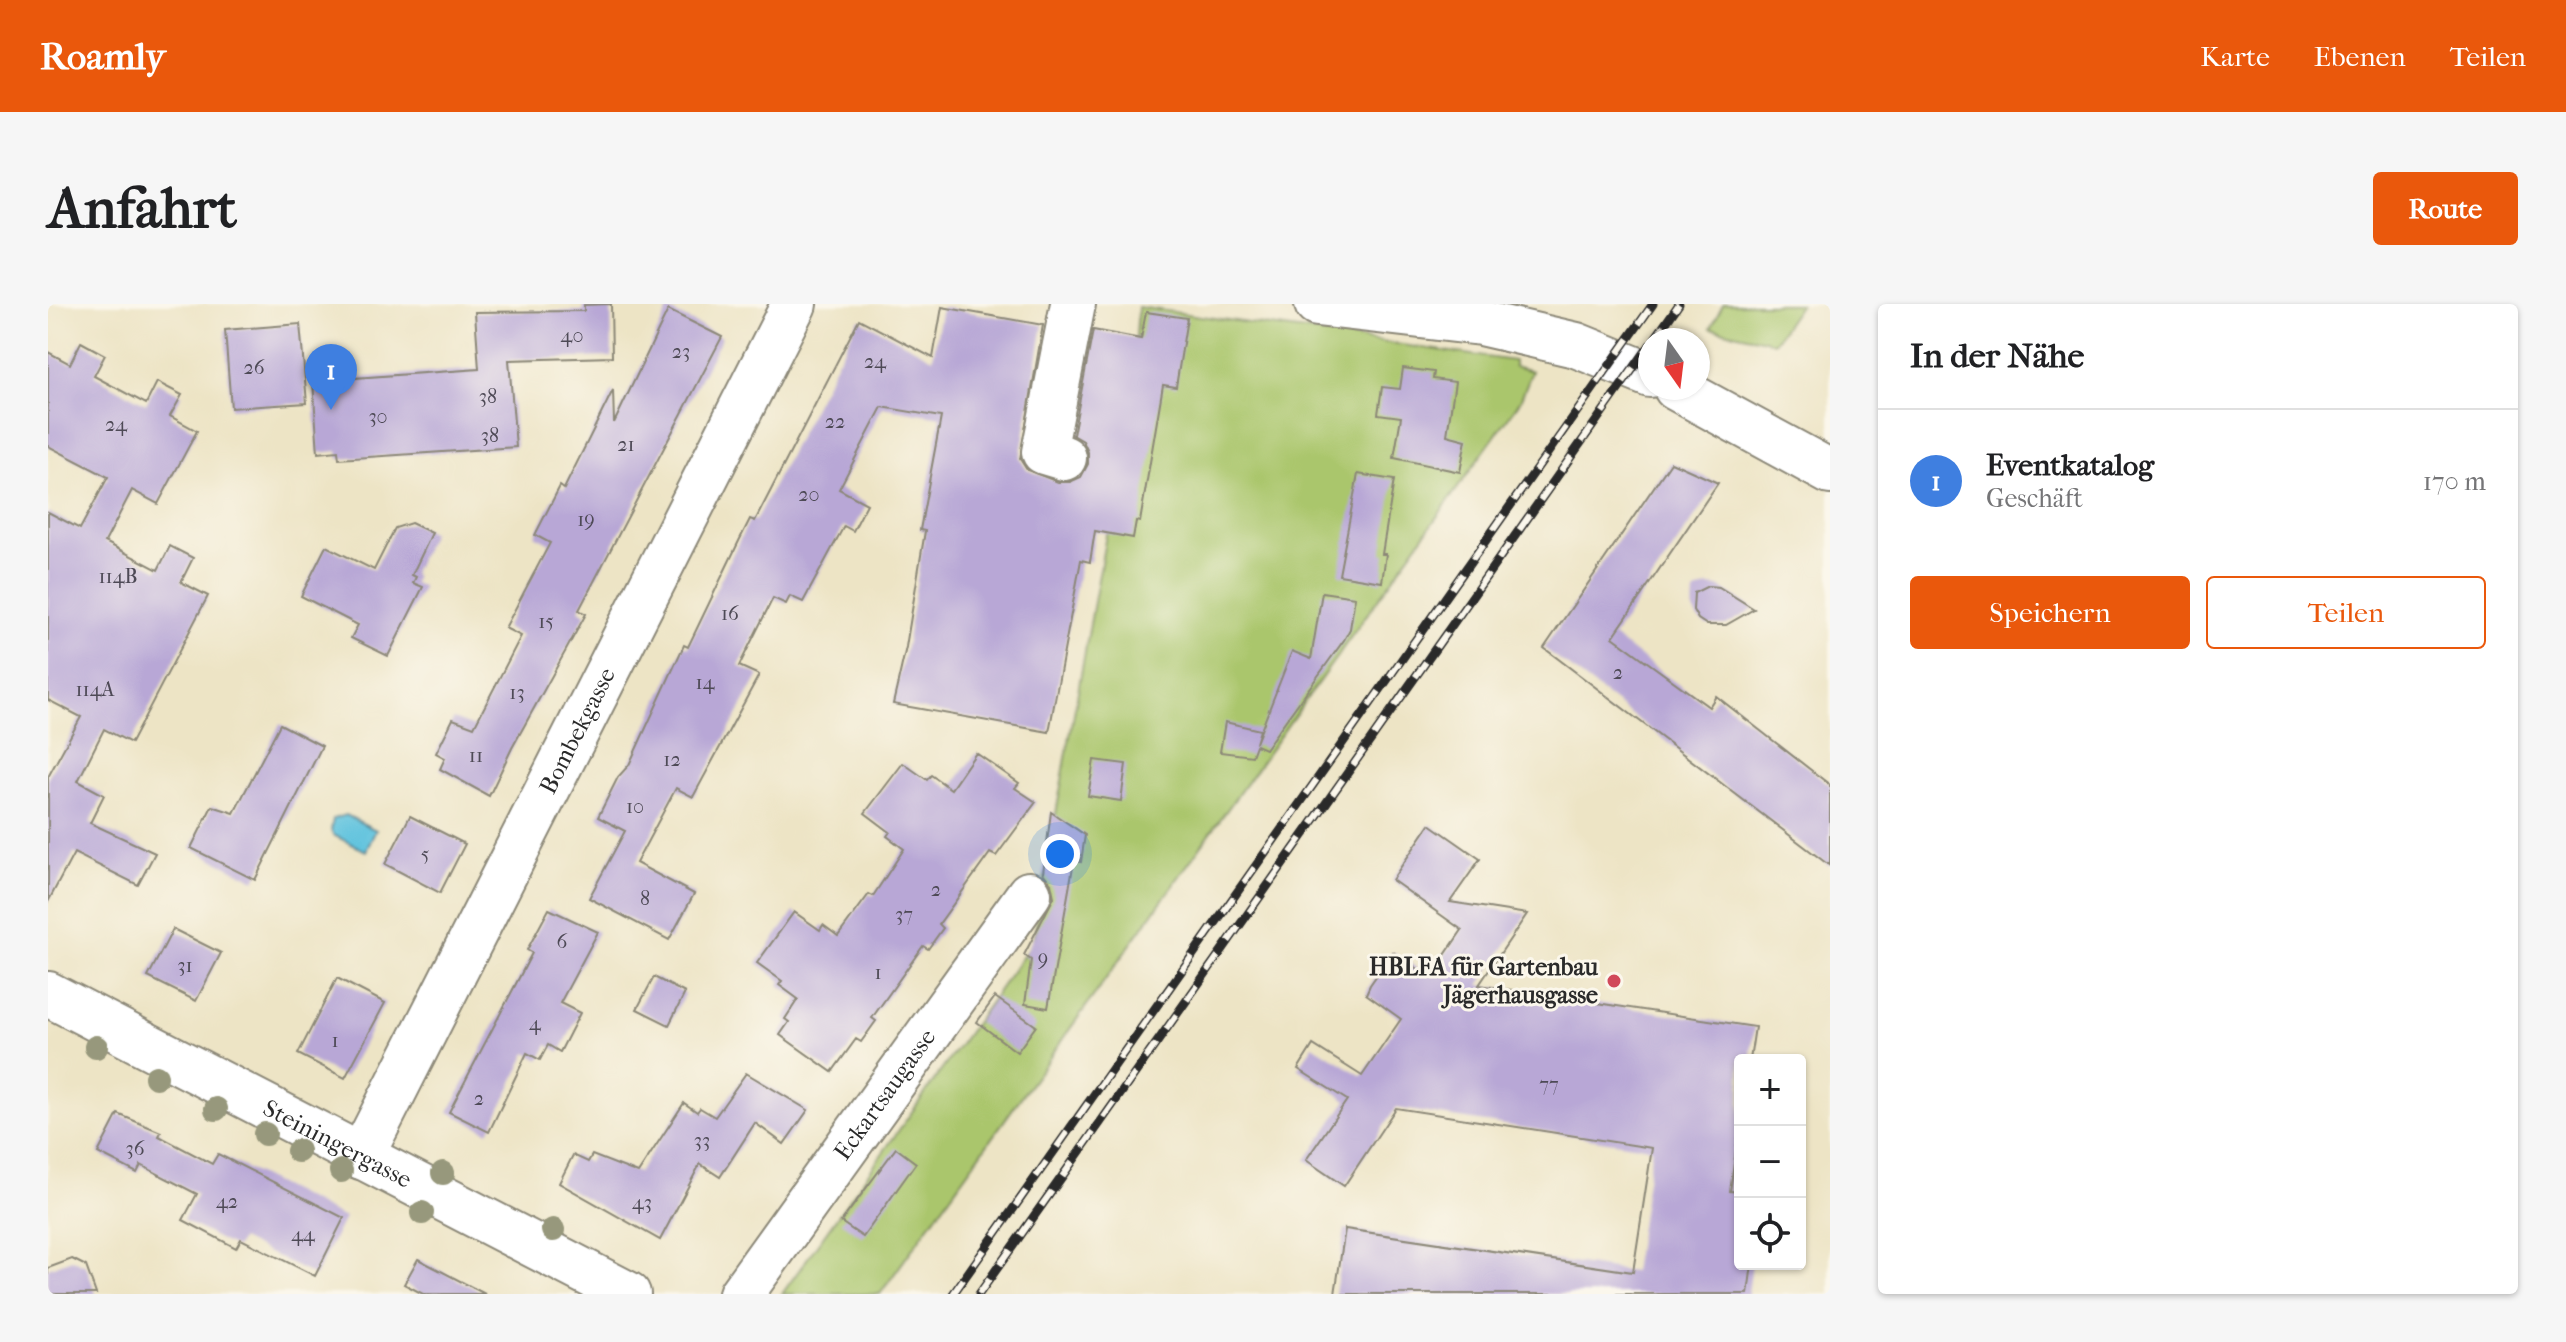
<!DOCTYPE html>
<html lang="de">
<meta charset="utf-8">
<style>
:root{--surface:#fff;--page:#f6f6f6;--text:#202124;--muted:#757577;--line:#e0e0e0;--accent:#ea580c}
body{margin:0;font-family:"IM FELL French Canon",serif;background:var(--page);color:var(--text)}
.controls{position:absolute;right:24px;bottom:24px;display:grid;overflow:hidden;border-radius:8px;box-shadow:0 2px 6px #0004}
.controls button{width:72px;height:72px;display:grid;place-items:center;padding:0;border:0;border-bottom:2px solid var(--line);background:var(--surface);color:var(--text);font:40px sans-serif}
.compass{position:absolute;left:1590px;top:24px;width:72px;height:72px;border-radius:50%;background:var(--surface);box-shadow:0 2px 6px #0004;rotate:166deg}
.you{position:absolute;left:1012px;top:550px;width:28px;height:28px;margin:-20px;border:6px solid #fff;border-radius:50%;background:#1a73e8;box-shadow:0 0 0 12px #1a73e833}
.badge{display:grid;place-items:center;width:52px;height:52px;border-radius:50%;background:var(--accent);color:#fff;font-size:26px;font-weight:700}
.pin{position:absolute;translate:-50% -66px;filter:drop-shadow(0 2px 4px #0008)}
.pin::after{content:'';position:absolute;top:42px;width:28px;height:24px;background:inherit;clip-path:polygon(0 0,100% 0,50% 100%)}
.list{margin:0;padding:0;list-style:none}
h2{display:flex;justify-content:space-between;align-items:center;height:104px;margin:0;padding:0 32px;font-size:34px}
h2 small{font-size:26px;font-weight:400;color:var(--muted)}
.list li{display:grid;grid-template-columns:52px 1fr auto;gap:24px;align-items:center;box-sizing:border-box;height:144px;padding:0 32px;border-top:2px solid var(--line)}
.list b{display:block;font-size:30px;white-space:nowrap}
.list p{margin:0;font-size:26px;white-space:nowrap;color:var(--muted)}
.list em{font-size:26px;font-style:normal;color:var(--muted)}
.actions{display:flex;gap:16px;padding:24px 32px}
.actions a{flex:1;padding:18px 0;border:2px solid var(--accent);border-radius:8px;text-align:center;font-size:28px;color:var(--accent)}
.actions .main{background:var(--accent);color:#fff}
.icon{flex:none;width:44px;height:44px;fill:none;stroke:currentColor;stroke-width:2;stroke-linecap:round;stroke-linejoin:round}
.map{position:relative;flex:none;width:1782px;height:990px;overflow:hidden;border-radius:8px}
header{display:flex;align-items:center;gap:48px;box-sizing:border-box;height:112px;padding:0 40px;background:var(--accent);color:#fff}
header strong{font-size:38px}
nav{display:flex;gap:44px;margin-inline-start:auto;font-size:28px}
.intro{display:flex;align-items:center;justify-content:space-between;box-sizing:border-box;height:192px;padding:0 48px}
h1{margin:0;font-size:56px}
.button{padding:20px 36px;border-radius:8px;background:var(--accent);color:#fff;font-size:28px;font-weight:700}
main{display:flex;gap:48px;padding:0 48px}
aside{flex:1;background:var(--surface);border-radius:8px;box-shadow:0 2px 6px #0004}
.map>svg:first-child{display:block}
.green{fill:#aac66c;stroke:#6a784c;stroke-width:2}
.water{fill:#60c3de;stroke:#467784;stroke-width:2}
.building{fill:#b8a7d6}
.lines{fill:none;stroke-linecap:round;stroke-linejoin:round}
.minor-casing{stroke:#8c8878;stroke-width:48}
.minor{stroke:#fff;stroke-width:44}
.rail-casing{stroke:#2b2b2b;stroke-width:9}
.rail{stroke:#fbf7ec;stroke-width:6;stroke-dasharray:18;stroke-linecap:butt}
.tree{fill:#97987b}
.poi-dot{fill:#d1495b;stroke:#fbf7ec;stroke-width:3}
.labels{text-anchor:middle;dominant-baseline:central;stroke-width:6;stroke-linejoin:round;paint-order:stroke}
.number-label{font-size:20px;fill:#4e4a56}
.street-label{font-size:24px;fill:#2b2b2b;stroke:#fbf7ec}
.poi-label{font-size:24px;font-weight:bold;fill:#2b2b2b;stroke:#fbf7ec;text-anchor:end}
</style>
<header>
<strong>Roamly</strong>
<nav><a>Karte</a><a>Ebenen</a><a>Teilen</a></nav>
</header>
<div class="intro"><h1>Anfahrt</h1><a class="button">Route</a></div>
<main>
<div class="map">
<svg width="1782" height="990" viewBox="0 0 1782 990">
<rect width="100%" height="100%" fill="#fbf7ec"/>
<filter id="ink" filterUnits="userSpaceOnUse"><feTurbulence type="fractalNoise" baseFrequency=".0125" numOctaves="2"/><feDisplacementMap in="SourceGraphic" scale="16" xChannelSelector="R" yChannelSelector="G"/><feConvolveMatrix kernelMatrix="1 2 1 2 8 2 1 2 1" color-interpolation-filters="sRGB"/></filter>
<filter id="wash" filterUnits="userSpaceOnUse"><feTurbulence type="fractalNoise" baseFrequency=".006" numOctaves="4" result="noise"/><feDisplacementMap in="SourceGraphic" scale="32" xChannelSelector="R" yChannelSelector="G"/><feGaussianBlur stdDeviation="1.8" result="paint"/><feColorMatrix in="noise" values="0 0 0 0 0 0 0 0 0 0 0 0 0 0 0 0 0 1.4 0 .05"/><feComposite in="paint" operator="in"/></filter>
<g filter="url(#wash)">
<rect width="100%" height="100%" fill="#ede4c5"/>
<!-- green -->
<g class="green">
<path d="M 1675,0 L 1752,0 L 1726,38 L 1663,24 Z"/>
<path d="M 1090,3 L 1466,57 L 1466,62 L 1484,67 L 1472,97 L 832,990 L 734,990 L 985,638 L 1084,86 Z"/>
</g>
<!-- water -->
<path class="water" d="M 298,511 L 328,526 L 318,547 L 287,532 L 283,527 L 285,515 Z"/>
<g id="blocks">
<!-- building -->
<g class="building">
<path d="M 563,0 L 564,53 L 461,56 L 468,143 L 291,155 L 290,147 L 270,149 L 265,77 L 431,65 L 427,8 L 536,7 L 536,1 Z"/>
<path d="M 894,3 L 995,21 L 972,155 L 979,166 L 1010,178 L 1022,178 L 1033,173 L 1040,160 L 1040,148 L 1035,137 L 1025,131 L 1045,26 L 1093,35 L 1098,8 L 1139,14 L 1128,83 L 1115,81 L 1092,218 L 1088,217 L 1085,234 L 1047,227 L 1042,258 L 1033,256 L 1001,428 L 845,400 L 858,343 L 877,227 L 872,226 L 893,113 L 834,103 L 791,185 L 819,200 L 805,227 L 796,222 L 755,298 L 742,292 L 738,300 L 725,294 L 691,362 L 711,371 L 645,493 L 628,484 L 588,559 L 646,590 L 621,636 L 541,594 L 577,527 L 550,513 L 570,473 L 581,461 L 636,341 L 640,343 L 691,237 L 702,215 L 707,217 L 811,15 L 885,54 Z"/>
<path d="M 620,6 L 674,33 L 531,306 L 538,310 L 464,444 L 441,492 L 392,465 L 397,454 L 388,449 L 405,415 L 426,423 L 473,332 L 457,324 L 502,239 L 487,231 L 512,182 L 516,185 L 565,86 L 566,119 Z"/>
<path d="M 252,20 L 259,99 L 183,104 L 177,26 Z"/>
<path d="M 33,38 L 57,51 L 46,72 L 98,100 L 109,78 L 134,91 L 122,112 L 149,127 L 110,200 L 84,186 L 57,238 L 110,266 L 122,242 L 145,254 L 133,278 L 160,292 L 83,439 L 56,425 L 30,477 L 56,491 L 42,519 L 107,549 L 90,581 L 26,549 L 0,598 L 0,473 L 33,413 L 0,396 L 0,208 L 32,225 L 60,173 L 0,142 L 0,48 L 22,60 Z"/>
<path d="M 1355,64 L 1386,68 L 1385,75 L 1407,78 L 1399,131 L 1418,136 L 1412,168 L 1346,154 L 1353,113 L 1330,110 L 1334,83 L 1352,85 Z"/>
<path d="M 1623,158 L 1670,179 L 1565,333 L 1661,403 L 1668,392 L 1782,481 L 1782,562 L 1496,344 Z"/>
<path d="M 1310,170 L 1346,176 L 1334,250 L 1338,250 L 1334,278 L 1291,271 Z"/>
<path d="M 363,219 L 384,229 L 364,271 L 368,273 L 365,279 L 375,283 L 340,352 L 303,334 L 310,321 L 253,292 L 278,242 L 326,266 L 347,224 Z"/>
<path d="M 1660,282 L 1671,283 L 1706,305 L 1678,321 L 1659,321 L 1650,315 L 1645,306 L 1646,289 Z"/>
<path d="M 1274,288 L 1307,293 L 1302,325 L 1296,336 L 1217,445 L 1208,441 L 1204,452 L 1172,448 L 1177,418 L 1212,426 L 1208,439 L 1244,347 L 1263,355 Z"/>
<path d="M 232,420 L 274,442 L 207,576 L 143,544 L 164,502 L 186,509 Z"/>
<path d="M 928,449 L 971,479 L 967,484 L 988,498 L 948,552 L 942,549 L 891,620 L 895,624 L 880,645 L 875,642 L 824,714 L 828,717 L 813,738 L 808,735 L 784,768 L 732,731 L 741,718 L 737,715 L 750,695 L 731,681 L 734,677 L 709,659 L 746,608 L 772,626 L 775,621 L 790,632 L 821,590 L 825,592 L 856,545 L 839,532 L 842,528 L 817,509 L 855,459 L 879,476 L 883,471 L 903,485 Z"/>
<path d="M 1046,456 L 1078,460 L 1073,497 L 1040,492 Z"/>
<path d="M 1003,508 L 1037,531 L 1033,558 L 1026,557 L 1000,704 L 977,700 L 983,656 L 976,651 L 1006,593 L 1003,579 L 995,569 Z"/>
<path d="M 362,512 L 417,540 L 392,589 L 337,560 Z"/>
<path d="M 1382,520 L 1432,555 L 1402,598 L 1479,610 L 1431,681 L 1707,723 L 1702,756 L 1692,756 L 1692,819 L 1682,887 L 1692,888 L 1692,960 L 1704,960 L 1700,990 L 1287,990 L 1297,925 L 1585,968 L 1604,844 L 1348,804 L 1296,882 L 1258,856 L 1299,796 L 1250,765 L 1265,741 L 1314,772 L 1353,715 L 1318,690 L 1322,681 L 1345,648 L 1382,673 L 1414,626 L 1344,576 Z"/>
<path d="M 501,605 L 550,628 L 512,699 L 532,709 L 512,748 L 500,741 L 492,756 L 479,749 L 441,828 L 401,808 L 484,649 L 479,646 Z"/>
<path d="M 125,625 L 173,649 L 148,697 L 100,673 Z"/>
<path d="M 606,673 L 637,689 L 621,721 L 589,705 Z"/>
<path d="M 289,674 L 337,699 L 297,774 L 250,750 Z"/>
<path d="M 947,693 L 988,722 L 969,748 L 929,718 Z"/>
<path d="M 698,769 L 760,806 L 736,840 L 707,819 L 672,873 L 652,860 L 612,936 L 511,879 L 525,851 L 540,858 L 544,851 L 590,869 L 636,799 L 649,808 L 652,804 L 667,813 Z"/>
<path d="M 70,810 L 113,828 L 111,832 L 164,860 L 170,850 L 296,914 L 267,972 L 193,935 L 188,944 L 135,916 L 149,890 L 93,861 L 89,869 L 50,849 Z"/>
<path d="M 848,844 L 868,859 L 815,933 L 793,918 Z"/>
<path d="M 24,955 L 38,962 L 48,990 L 0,990 L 0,964 Z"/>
<path d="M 370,955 L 437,990 L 375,990 L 356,980 Z"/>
</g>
</g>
</g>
<g filter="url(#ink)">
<use href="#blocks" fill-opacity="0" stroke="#8c8878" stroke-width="2"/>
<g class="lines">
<!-- minor casing -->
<g class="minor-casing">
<g id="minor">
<path d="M 1269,0 L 1433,19 L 1528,41 L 1602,71"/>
<path d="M 1628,84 L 1782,168"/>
<path d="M 1016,154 L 996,148 L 1025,0"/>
<path id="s1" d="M 0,690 L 580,990"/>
<path id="s2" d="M 313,853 L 746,0"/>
<path id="s3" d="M 693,990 L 981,590"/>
</g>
</g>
<!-- minor -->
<use href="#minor" class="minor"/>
<!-- rail casing -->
<g class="rail-casing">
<g id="rail">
<path d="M 1606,36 L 1631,0"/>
<path d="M 905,990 L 1605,0"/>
<path d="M 931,990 L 1602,41"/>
</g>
</g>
<!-- rail -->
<use href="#rail" class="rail"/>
</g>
<!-- trees -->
<g class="tree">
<circle cx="48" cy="743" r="12"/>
<circle cx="108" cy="773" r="12"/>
<circle cx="168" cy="805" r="12"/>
<circle cx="217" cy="830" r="12"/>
<circle cx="250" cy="847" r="12"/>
<circle cx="293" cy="867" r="12"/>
<circle cx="395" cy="869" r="12"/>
<circle cx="374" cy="909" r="12"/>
<circle cx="505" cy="926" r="12"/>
</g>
</g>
<!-- markers -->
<circle class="poi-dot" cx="1566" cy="677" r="8"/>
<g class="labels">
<!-- number labels -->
<g class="number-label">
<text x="524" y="31">40</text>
<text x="633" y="47">23</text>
<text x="827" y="57">24</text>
<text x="206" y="63">26</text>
<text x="440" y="92">38</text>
<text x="330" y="112">30</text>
<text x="787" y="117">22</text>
<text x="68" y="120">24</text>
<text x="442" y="131">38</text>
<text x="578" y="140">21</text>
<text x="761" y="190">20</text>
<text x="538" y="215">19</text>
<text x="70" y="272">114B</text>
<text x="682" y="309">16</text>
<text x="498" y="317">15</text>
<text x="1570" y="368">2</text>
<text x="657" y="378">14</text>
<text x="47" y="385">114A</text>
<text x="469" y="388">13</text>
<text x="428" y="451">11</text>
<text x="624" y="455">12</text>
<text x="587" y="502">10</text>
<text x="377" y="550">5</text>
<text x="888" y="585">2</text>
<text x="597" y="594">8</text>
<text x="856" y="610">37</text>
<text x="514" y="637">6</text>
<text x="995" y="654">9</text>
<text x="137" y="661">31</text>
<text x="830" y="668">1</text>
<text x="487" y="719">4</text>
<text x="287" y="736">1</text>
<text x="1501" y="780">77</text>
<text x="431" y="794">2</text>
<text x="654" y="836">33</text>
<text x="87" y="844">36</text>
<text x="179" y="897">42</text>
<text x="594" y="898">43</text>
<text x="255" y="930">44</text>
</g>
<!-- street labels -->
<g class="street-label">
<text stroke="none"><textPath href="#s2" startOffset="478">Bombekgasse</textPath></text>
<text stroke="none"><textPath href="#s3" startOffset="246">Eckartsaugasse</textPath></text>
<text stroke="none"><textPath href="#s1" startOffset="326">Steiningergasse</textPath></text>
</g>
<!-- poi labels -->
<g class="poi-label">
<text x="1550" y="663">HBLFA für Gartenbau<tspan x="1550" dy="28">Jägerhausgasse</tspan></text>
</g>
</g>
</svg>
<div class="controls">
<button>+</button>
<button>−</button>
<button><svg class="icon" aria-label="locate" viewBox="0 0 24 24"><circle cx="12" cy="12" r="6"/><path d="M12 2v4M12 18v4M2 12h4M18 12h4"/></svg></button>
</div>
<svg class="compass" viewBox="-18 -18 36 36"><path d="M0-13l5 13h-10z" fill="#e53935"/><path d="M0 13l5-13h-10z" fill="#757577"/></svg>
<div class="you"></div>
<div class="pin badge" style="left:283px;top:106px;background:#3f7fe0">1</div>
</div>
<aside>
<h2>In der Nähe<small></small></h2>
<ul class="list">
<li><span class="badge" style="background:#3f7fe0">1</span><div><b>Eventkatalog</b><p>Geschäft</p></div><em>170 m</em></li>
</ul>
<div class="actions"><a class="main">Speichern</a><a>Teilen</a></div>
</aside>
</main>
